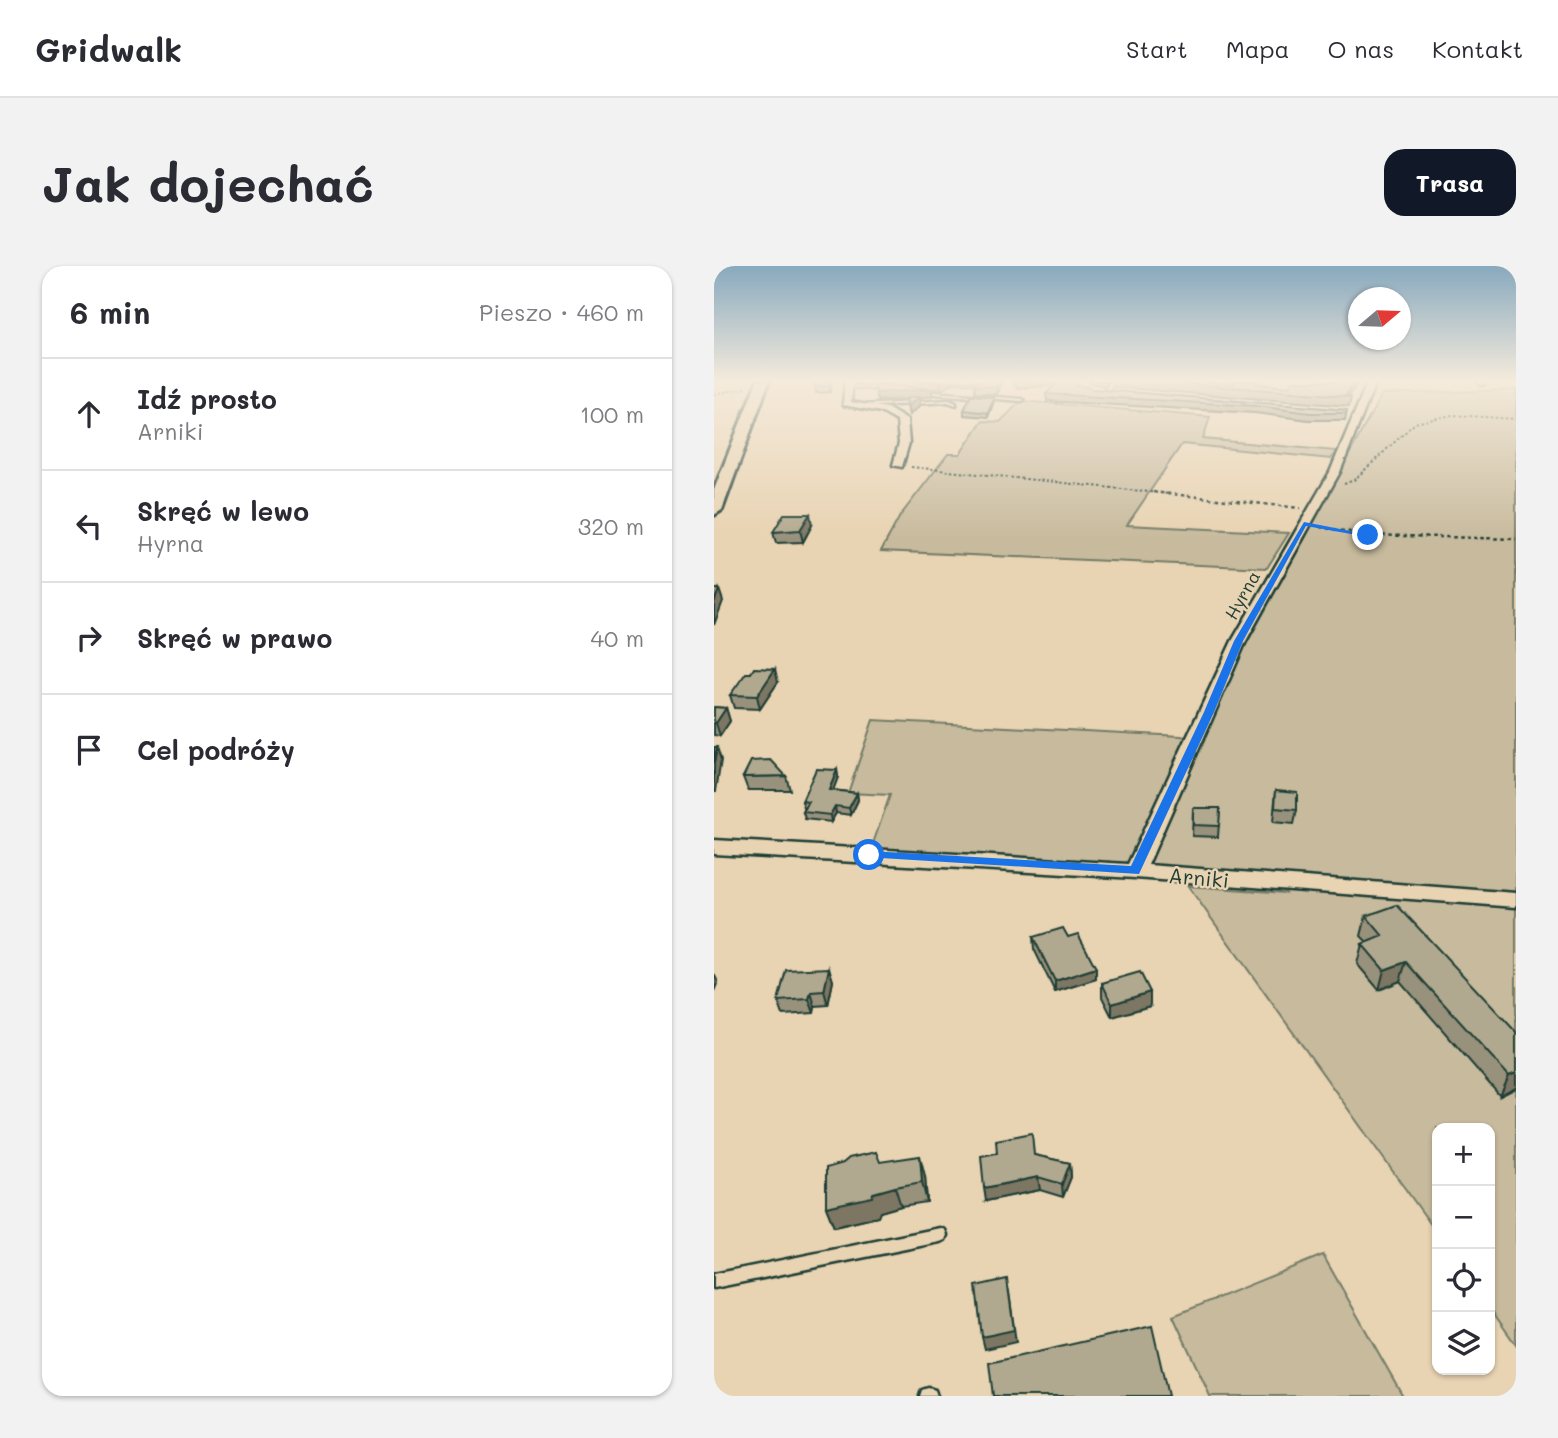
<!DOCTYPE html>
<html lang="pl">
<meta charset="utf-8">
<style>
:root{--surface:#fff;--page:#f2f2f3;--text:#2b2b33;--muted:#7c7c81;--line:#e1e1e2;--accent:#111827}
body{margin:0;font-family:Mali,sans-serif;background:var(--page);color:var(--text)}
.controls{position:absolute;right:21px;bottom:21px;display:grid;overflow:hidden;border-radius:14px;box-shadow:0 2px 5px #0004}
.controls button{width:63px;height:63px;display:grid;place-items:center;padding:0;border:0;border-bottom:2px solid var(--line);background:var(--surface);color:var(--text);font:35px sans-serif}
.compass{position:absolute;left:634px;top:21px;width:63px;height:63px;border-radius:50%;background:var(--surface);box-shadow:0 2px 5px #0004;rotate:71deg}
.stop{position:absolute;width:21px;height:21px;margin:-16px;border:5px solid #1a73e8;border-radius:50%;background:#fff}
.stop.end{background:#1a73e8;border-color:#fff;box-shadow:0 2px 7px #0008}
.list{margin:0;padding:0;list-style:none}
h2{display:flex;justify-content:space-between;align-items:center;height:91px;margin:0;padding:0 28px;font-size:30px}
h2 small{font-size:23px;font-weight:400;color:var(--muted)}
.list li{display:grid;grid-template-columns:46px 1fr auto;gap:21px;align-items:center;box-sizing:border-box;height:112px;padding:0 28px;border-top:2px solid var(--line)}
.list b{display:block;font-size:26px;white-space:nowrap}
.list p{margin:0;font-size:23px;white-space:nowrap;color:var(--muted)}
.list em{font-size:23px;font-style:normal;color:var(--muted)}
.icon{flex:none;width:38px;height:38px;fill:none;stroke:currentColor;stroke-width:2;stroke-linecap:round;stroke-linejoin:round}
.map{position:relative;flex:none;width:802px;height:1130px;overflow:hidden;border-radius:21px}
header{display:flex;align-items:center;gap:42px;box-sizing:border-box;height:98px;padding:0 35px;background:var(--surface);border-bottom:2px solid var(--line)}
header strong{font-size:33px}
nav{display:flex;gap:38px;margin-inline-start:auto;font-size:24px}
.intro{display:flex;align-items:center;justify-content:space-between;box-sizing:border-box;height:168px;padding:0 42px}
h1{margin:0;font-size:49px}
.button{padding:18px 32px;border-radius:21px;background:var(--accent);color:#fff;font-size:24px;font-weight:700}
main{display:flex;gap:42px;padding:0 42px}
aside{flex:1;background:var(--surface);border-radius:21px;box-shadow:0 2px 5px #0004}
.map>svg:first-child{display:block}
.green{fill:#c7ba9d;stroke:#737c68;stroke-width:2}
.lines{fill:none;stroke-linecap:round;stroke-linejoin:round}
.lane-casing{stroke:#1f3d34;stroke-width:5}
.street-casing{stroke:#1f3d34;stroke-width:5}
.secondary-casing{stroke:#1f3d34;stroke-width:6}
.path-far1{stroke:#1f3d34;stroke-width:2;stroke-dasharray:2.5 2.5;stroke-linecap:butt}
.path{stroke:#1f3d34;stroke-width:2.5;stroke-dasharray:3.5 3.5;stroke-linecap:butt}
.lane{fill:#e8d3b2;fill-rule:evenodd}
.street{fill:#e8d3b2;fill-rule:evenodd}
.secondary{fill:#e8d3b2;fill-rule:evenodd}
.wall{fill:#98917b;stroke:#1f3d34;stroke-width:2}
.shaded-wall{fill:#7c7664;stroke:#1f3d34;stroke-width:2}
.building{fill:#b1a98f;stroke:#1f3d34;stroke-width:2}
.route{fill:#1a73e8}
.labels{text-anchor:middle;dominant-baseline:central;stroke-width:5;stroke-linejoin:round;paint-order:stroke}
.far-street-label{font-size:18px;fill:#1f3d34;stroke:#e8d3b2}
.street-label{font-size:21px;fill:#1f3d34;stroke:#e8d3b2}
</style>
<header>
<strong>Gridwalk</strong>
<nav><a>Start</a><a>Mapa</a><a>O nas</a><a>Kontakt</a></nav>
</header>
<div class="intro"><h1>Jak dojechać</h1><a class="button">Trasa</a></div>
<main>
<aside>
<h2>6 min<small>Pieszo · 460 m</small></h2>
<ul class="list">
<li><svg class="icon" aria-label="ahead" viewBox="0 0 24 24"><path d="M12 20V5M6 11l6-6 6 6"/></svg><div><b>Idź prosto</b><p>Arniki</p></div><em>100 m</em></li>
<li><svg class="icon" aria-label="left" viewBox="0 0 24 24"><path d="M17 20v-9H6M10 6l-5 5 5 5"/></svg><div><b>Skręć w lewo</b><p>Hyrna</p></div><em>320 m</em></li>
<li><svg class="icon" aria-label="right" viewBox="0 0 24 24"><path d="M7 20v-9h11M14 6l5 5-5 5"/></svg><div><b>Skręć w prawo</b></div><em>40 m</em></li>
<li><svg class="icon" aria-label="arrive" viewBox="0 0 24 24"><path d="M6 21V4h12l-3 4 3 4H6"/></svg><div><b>Cel podróży</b></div></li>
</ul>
</aside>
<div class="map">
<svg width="802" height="1130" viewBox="0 0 802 1130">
<rect width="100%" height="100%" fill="#e8d3b2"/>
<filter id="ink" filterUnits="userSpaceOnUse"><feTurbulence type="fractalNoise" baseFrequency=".0143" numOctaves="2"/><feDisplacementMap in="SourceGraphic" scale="14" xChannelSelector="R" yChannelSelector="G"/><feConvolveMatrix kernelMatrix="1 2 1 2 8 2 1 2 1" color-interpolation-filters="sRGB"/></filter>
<g filter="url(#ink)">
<!-- green -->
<g class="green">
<path d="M 802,124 L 802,1079 L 776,1042 L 776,862 L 723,862 L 723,967 L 474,620 L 572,627 L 564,617 L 155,589 L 176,529 L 134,527 L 159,454 L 467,470 L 481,473 L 668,128 Z"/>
<path d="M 307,135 L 496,151 L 489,173 L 622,185 L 617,193 L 468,178 L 413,259 L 575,267 L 553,302 L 167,285 L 186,250 L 234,188 L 246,188 L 268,155 L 286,156 Z"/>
<path d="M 609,989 L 689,1130 L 496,1130 L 459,1050 Z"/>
</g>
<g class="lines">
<!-- lane casing -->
<g class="lane-casing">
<g id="lane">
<path d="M 397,115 L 402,115 L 392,127 L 388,127 Z"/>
<path d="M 763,115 L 768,115 L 771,118 L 767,119 Z"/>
<path d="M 132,119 L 172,122 L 174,123 L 172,124 L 134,121 Z"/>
<path d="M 206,125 L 308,133 L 310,134 L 308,135 L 208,127 Z"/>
<path d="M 235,134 L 242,137 L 242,139 L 234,136 L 147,141 L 145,140 L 147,139 Z"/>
<path d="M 226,962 L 231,964 L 233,969 L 231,974 L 226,976 L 0,1022 L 0,1008 Z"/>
<path d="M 214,1122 L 221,1124 L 223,1130 L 206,1130 L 208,1124 Z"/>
</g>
</g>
<!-- street casing -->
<g class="street-casing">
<g id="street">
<path d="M 131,115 L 139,115 L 137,136 L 173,142 L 193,154 L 195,177 L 188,201 L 179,199 L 185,177 L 183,155 L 167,146 L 129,139 Z"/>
<path d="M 654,115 L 662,115 L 626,206 L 532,375 L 434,599 L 802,627 L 802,641 L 421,612 L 0,588 L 0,574 L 414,598 L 518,375 L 616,206 Z"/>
</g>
</g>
<!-- secondary casing -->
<g class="secondary-casing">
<path id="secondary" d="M 43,115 L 55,115 L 8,244 L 0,249 L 0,224 Z"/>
</g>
<!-- path-far1 -->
<g class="path-far1">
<path d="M 0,128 L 32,122"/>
<path d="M 332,136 L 348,137 L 352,133"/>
<path d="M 197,201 L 455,228"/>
<path d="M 630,218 L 640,214 L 701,157 L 738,149 L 802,153"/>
</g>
<!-- path -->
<g class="path">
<path d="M 439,226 L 586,242"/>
<path d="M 606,261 L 654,269 L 802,273"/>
</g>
<!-- lane -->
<use href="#lane" class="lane"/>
<!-- street -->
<use href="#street" class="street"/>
<!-- secondary -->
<use href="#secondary" class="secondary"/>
</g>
<!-- wall -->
<g class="wall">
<path d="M 100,115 L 119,115 L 116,126 L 102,127 Z"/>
<path d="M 160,115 L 288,115 L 283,128 L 261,127 L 261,118 L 239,117 L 227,124 L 218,123 L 218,130 L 205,132 L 206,140 L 195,149 L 193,133 L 164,135 Z"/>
<path d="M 298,115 L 361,115 L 363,121 L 378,123 L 633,144 L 631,154 L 595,154 L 541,147 L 333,135 L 332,128 L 342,119 L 303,122 Z"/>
<path d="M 376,115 L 394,115 L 390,120 L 376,117 Z"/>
<path d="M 400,115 L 480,115 L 519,118 L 546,118 L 637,131 L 635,140 L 400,121 Z"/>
<path d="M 280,131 L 280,135 L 274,151 L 250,149 L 250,144 Z"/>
<path d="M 98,259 L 89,276 L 62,277 L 59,266 Z"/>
<path d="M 37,407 L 64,416 L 46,443 L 20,442 L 16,429 Z"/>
<path d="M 0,441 L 12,442 L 16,455 L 6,470 L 0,469 Z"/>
<path d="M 123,504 L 124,511 L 119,524 L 143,527 L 144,534 L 137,549 L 122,547 L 117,556 L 91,553 L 89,546 L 91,542 L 90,542 L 88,535 Z"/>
<path d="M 72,510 L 76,524 L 34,524 L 29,511 Z"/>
<path d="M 562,524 L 583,544 L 580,558 L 559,556 Z"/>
<path d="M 479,542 L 506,542 L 504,571 L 478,570 Z"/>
<path d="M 652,650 L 802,766 L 802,822 L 786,830 L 686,715 L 665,724 L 643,698 L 648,678 L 653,676 L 647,670 Z"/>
<path d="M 319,671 L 354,671 L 382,702 L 382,713 L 341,726 L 320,683 Z"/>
<path d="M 115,702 L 119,715 L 114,739 L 101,740 L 100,747 L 69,749 L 64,735 Z"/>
<path d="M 388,717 L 436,740 L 398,751 L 388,731 Z"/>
<path d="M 320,889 L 356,897 L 357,911 L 349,931 L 326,924 L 272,935 Z"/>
<path d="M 166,896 L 211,910 L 213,936 L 187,940 L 166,946 L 164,951 L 120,961 L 112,941 Z"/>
</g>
<!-- shaded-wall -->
<g class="shaded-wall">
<path d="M 116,115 L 119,115 L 116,126 L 115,120 Z"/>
<path d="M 228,115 L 238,115 L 239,117 L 227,124 L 226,117 Z"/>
<path d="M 285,115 L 288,115 L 283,128 L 282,121 Z"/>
<path d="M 302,115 L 350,115 L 350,118 L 303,122 Z"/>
<path d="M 640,115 L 644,115 L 635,131 L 632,130 Z"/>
<path d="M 665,115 L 693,115 L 665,118 Z"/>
<path d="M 218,123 L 218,130 L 205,132 L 206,140 L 195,149 L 193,140 L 204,132 L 164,135 L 162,127 Z"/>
<path d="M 280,131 L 280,135 L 274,151 L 274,147 Z"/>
<path d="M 96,248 L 98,259 L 89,276 L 86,264 Z"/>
<path d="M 5,323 L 9,335 L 0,359 L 0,337 Z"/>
<path d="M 61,403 L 64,416 L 46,443 L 43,430 Z"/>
<path d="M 12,442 L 16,455 L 6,470 L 2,457 Z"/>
<path d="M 3,481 L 7,494 L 2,525 L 0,525 L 0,497 Z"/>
<path d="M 123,504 L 124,511 L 117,530 L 115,524 Z"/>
<path d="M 143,527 L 144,534 L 137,549 L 135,542 Z"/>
<path d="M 121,540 L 122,547 L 117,556 L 116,549 Z"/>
<path d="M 692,696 L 686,715 L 665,724 L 670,704 Z"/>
<path d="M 115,702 L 119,715 L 114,739 L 110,725 Z"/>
<path d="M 382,702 L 382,713 L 341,726 L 341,715 Z"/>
<path d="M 0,708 L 4,716 L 0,725 Z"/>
<path d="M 97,726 L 101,740 L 100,747 L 95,733 Z"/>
<path d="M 436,726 L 436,740 L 398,751 L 398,738 Z"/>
<path d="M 802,807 L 802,822 L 786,830 L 795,810 Z"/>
<path d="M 206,890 L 211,910 L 213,936 L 208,916 Z"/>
<path d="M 356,897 L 357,911 L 349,931 L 348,918 Z"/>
<path d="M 324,911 L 326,924 L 272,935 L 270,922 Z"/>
<path d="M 181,921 L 187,940 L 166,946 L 164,951 L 120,961 L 112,941 Z"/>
<path d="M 295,1026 L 302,1076 L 271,1083 L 268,1071 Z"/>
</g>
<!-- building -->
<g class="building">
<path d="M 100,115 L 116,115 L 115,120 L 101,120 Z"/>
<path d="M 207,115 L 228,115 L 226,117 Z"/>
<path d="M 263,115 L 285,115 L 282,121 L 261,119 Z"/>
<path d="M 345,115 L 361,115 L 363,121 L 366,119 L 378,123 L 633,144 L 632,147 L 596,147 L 542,140 L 332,128 Z"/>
<path d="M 436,115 L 480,115 L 519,118 L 521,115 L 544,115 L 542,118 L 575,121 L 578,115 L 640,115 L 632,130 Z"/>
<path d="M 161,118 L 218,123 L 162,127 Z"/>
<path d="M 257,129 L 280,131 L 274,147 L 250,144 Z"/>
<path d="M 205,131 L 193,140 L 193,132 Z"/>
<path d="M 70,248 L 96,248 L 86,264 L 59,266 Z"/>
<path d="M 0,323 L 5,323 L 0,337 Z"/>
<path d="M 40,402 L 61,403 L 43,430 L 16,429 L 32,407 L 37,407 Z"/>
<path d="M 0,441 L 12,442 L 2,457 L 0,456 Z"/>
<path d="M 0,481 L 3,481 L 0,497 Z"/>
<path d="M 57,494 L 72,510 L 29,511 L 37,495 Z"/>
<path d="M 102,503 L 123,504 L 115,524 L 143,527 L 135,542 L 121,540 L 116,549 L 89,546 L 95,536 L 88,535 Z"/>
<path d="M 562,524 L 583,526 L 583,544 L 561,542 Z"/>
<path d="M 479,542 L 506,542 L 505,560 L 479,559 Z"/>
<path d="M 683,639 L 802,766 L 802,807 L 795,810 L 692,696 L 670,704 L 648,678 L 669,670 L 652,650 Z"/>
<path d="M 349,662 L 354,671 L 364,668 L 382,702 L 341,715 L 319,671 Z"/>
<path d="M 115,702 L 110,725 L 97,726 L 95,733 L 64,735 L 72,704 Z"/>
<path d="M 426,706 L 436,726 L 398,738 L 388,717 Z"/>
<path d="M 318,867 L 320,889 L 356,897 L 348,918 L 324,911 L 270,922 L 267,890 L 283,887 L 282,874 Z"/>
<path d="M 162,886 L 166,896 L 206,890 L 208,916 L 181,921 L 159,927 L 158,931 L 112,941 L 112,902 L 129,897 L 135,892 Z"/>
<path d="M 293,1013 L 300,1064 L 268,1071 L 262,1020 Z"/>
<path d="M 438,1060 L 454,1130 L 279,1130 L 275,1097 Z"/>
</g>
</g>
<!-- sky -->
<linearGradient id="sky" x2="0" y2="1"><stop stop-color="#88a9be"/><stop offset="0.42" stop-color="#f5ebdc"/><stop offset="1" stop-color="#f5ebdc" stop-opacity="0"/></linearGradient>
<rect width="802" height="273" fill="url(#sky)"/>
<!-- route -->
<path class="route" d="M 590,256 L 657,269 L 654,271 L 592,260 L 529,375 L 500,446 L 425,608 L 151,591 L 151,586 L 155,585 L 417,600 L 490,446 L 520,375 Z"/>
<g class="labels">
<!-- far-street labels -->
<g class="far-street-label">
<text transform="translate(528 329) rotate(-61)">Hyrna</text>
</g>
<!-- street labels -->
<g class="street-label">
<text transform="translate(485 611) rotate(5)">Arniki</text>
</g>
</g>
</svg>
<div class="controls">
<button>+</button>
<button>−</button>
<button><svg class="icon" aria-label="locate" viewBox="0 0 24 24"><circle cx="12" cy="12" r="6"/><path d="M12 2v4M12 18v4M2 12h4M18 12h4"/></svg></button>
<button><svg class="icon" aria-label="layers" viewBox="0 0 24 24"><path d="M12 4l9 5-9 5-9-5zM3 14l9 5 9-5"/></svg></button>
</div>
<svg class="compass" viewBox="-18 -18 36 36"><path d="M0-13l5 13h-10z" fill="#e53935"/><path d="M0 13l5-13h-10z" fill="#7c7c81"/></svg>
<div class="stop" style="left:155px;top:589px"></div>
<div class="stop end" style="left:654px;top:269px"></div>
</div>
</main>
